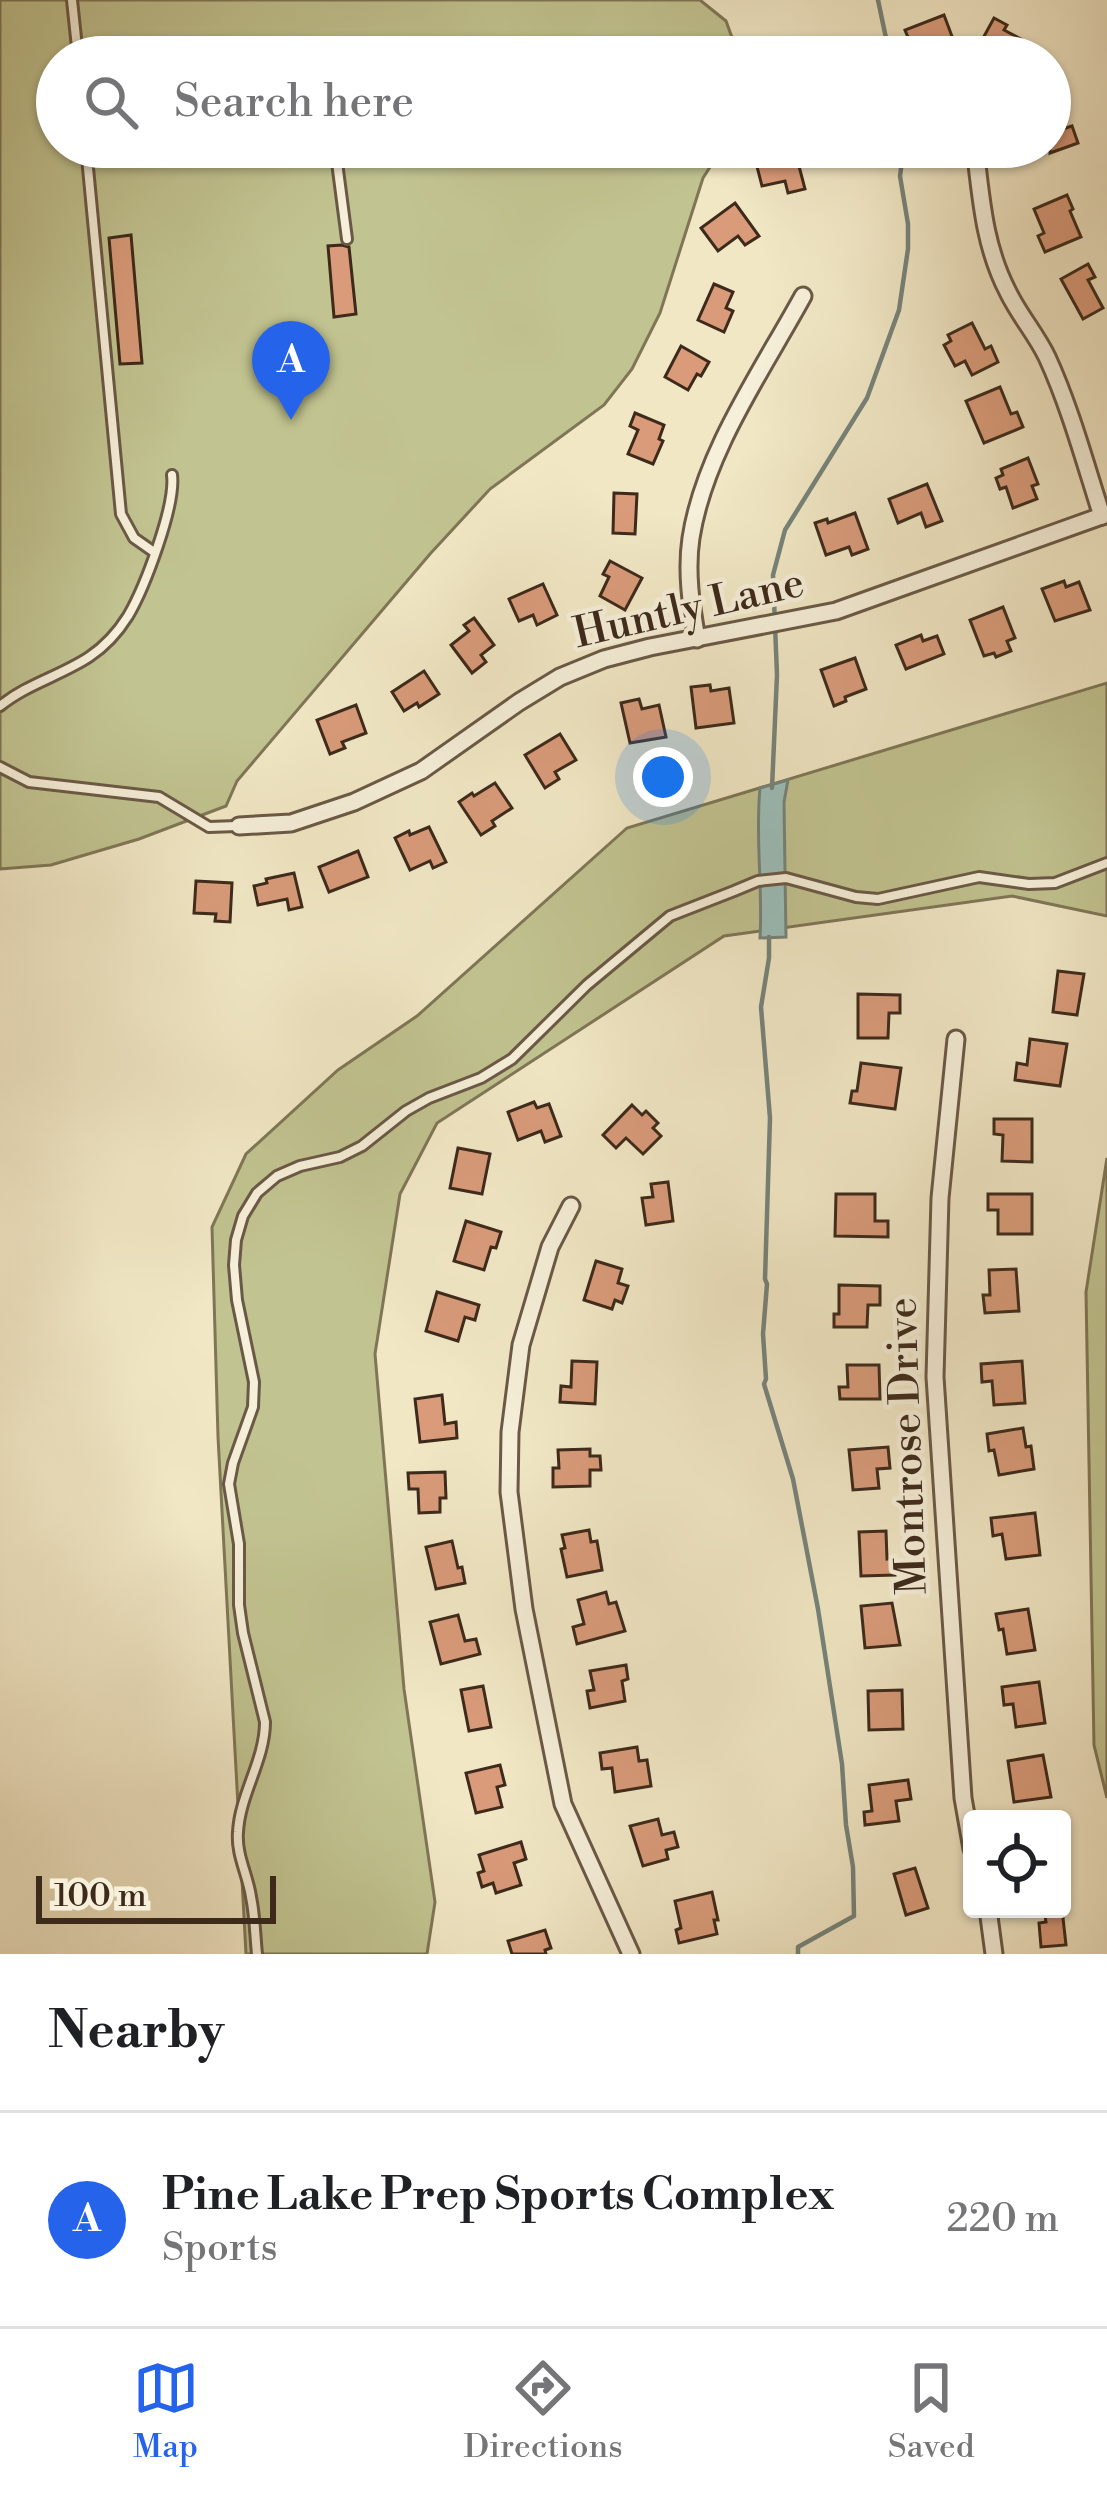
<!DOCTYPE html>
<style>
:root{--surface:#fff;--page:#f2f2f2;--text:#202124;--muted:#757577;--line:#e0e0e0;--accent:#2563eb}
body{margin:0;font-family:"Libre Bodoni",serif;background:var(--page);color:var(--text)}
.controls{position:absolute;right:36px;bottom:36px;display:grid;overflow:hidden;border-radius:12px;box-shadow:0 3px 9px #0004}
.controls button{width:108px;height:108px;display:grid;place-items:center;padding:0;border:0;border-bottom:3px solid var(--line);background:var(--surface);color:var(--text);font:60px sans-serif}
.scale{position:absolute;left:36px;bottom:30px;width:240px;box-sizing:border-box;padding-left:12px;border:6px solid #3d2a1b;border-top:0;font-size:33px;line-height:42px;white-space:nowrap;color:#3d2a1b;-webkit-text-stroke:9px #f6efd9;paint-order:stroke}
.you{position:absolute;left:663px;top:777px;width:42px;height:42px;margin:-30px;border:9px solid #fff;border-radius:50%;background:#1a73e8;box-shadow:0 0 0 18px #1a73e833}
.badge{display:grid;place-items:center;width:78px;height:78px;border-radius:50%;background:var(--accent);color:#fff;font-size:39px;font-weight:700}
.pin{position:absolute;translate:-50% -99px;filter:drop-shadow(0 3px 6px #0008)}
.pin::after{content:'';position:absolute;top:63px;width:42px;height:36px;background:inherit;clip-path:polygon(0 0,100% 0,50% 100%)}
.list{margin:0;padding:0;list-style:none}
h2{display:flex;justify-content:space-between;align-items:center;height:156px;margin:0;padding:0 48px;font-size:51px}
h2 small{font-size:39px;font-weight:400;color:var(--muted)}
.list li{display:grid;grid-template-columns:78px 1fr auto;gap:36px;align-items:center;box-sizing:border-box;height:216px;padding:0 48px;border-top:3px solid var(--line)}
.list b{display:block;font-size:45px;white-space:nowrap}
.list p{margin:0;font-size:39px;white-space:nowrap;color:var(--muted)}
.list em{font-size:39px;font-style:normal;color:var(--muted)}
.icon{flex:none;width:66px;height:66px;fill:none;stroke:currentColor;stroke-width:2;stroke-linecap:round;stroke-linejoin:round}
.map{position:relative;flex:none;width:1107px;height:1954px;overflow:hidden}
.search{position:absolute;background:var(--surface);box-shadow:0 3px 9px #0004;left:36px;right:36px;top:36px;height:132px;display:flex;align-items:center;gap:30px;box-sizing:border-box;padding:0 42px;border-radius:66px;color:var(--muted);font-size:45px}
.sheet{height:372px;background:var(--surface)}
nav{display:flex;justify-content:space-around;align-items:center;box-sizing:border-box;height:168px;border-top:3px solid var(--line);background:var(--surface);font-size:33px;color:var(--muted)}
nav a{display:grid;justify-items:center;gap:6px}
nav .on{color:var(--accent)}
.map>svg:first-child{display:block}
.green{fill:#c1c390;stroke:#7f7656;stroke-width:3}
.water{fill:#9cbfba;stroke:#76837a;stroke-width:3}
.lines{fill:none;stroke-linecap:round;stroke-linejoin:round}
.stream{stroke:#76837a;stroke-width:4.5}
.building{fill:#d99b7a;stroke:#3d2a1b;stroke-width:3}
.lane-casing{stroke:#6a5946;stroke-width:14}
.street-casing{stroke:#6a5946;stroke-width:21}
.lane{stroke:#f6efd9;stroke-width:8}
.street{stroke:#f6efd9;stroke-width:15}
.labels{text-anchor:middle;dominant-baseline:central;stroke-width:9;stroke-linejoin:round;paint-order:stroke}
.street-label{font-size:42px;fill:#3d2a1b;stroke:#f6efd9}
</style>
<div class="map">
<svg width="1107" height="1954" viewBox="0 0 1107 1954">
<rect width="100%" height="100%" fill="#f1e7c5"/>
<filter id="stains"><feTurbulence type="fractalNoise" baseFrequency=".00167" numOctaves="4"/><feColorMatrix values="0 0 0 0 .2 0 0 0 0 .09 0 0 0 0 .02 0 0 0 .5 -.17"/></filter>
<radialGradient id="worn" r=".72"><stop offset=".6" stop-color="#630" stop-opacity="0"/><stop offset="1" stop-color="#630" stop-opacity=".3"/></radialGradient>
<!-- green -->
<g class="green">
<path d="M 0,0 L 700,0 L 726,21 L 739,57 L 57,57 L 57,147 L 723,147 L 703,178 L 660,313 L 632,369 L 604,405 L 490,489 L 430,554 L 237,781 L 226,806 L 139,839 L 51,865 L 0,869 Z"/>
<path d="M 1107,683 L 1107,916 L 1012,896 L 724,936 L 437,1123 L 400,1194 L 375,1354 L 404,1689 L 435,1902 L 427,1954 L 246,1954 L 218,1437 L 212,1227 L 246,1154 L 338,1070 L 417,1016 L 627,828 Z"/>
<path d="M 1107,1158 L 1107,1798 L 1094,1745 L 1086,1292 Z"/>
</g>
<!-- water -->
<path class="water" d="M 788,780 L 784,802 L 786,937 L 760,938 C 763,887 755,838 760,788 Z"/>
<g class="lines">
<!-- stream -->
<g class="stream">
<path d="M 878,0 L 890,57"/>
<path d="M 772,788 L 777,675 L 773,575 L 785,530 L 867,398 L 899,310 L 908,249 L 908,224 L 900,176 L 904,147"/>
<path d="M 769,937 L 769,958 L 761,1007 L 770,1118 L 765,1279 L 767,1284 L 763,1334 L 766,1379 L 764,1384 L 793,1479 L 818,1609 L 842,1764 L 846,1825 L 853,1867 L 854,1916 L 798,1947 L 798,1954"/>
</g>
</g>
<!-- building -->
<g class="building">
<path d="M 944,15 L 953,39 L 931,47 L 935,57 L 916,57 L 905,30 Z"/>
<path d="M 994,18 L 1007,25 L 1004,30 L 1032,45 L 1025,57 L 988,57 L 976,51 Z"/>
<path d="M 1050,90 L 1066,128 L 1072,126 L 1078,143 L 1050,153 Z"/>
<path d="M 752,147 L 765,147 L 767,153 L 794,147 L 805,189 L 788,193 L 785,181 L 762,186 Z"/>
<path d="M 1067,195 L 1073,209 L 1070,211 L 1081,237 L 1045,252 L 1038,236 L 1044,233 L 1034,209 Z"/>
<path d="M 735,203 L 759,236 L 745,245 L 738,236 L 718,251 L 701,228 Z"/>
<path d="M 131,235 L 142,363 L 120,364 L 109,238 Z"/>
<path d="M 342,245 L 349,247 L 356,314 L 334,317 L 328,246 Z"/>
<path d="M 1088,264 L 1095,277 L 1088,280 L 1103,308 L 1083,319 L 1061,279 Z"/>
<path d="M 714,284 L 733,292 L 726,308 L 733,311 L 724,332 L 698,320 Z"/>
<path d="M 972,323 L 985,349 L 991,346 L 998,362 L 972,375 L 965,361 L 955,366 L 944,345 L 951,341 L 948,335 Z"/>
<path d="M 681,346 L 709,362 L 701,376 L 697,374 L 688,390 L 665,377 Z"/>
<path d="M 1000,387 L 1011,414 L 1017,412 L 1023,427 L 984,443 L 966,401 Z"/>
<path d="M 635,413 L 664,425 L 659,439 L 663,441 L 653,464 L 628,454 L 638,430 L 630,426 Z"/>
<path d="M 1028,458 L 1038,484 L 1032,486 L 1037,499 L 1013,508 L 1006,487 L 1000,489 L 996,478 L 1003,475 L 1001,469 Z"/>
<path d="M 927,484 L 942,521 L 926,527 L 921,513 L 898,523 L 889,499 Z"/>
<path d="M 614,493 L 637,494 L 635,534 L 613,533 Z"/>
<path d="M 855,513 L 868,549 L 852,555 L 849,547 L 826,555 L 815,523 L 827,519 L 828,523 Z"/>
<path d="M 610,561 L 642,578 L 625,610 L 600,596 L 609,577 L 603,574 Z"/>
<path d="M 1064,581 L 1066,587 L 1079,582 L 1090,610 L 1055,621 L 1042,589 Z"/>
<path d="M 543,584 L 557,615 L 537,625 L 533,615 L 519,621 L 509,599 Z"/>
<path d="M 1003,607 L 1015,638 L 1007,641 L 1011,651 L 996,657 L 994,653 L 984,656 L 970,620 Z"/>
<path d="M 474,618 L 494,645 L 481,655 L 486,662 L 472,673 L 451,645 L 469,631 L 464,625 Z"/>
<path d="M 921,635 L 923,641 L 937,636 L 944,654 L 906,669 L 896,645 Z"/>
<path d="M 855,658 L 866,689 L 845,697 L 846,701 L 834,706 L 821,670 Z"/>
<path d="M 424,671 L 439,694 L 419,707 L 417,703 L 404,711 L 392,692 Z"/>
<path d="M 710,685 L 711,691 L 729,688 L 734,723 L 696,728 L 691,687 Z"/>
<path d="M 639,699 L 642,709 L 659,705 L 666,737 L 630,743 L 621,703 Z"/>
<path d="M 356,705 L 366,733 L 342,742 L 345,748 L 330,754 L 317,720 Z"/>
<path d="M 560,734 L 576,760 L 555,772 L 559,779 L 545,788 L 525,755 Z"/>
<path d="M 495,783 L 512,808 L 492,821 L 495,826 L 481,835 L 459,802 L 472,793 L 474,796 Z"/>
<path d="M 429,827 L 446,862 L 433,868 L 430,861 L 410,870 L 395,838 L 409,831 L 410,835 Z"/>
<path d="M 358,851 L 368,877 L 329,892 L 319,867 Z"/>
<path d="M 294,873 L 302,907 L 289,910 L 287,899 L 258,905 L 254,886 L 267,883 L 266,879 Z"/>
<path d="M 196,881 L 232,883 L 230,922 L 215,921 L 216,914 L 194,913 Z"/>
<path d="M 1058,971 L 1084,974 L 1077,1015 L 1053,1012 Z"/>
<path d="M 858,994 L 900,995 L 900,1013 L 889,1013 L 888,1038 L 858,1038 Z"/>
<path d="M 1030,1039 L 1067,1044 L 1060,1086 L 1015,1080 L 1017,1063 L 1027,1065 Z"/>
<path d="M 861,1063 L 901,1068 L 895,1109 L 850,1103 L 852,1091 L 857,1091 Z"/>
<path d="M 534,1102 L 537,1108 L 549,1104 L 561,1136 L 545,1142 L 541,1131 L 518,1140 L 508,1112 Z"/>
<path d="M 632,1105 L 642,1115 L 646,1111 L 658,1123 L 653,1128 L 661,1136 L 643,1154 L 626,1138 L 616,1148 L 603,1135 Z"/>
<path d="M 994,1119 L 1032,1119 L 1032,1162 L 1002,1161 L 1003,1135 L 994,1134 Z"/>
<path d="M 458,1148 L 490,1154 L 482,1194 L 450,1188 Z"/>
<path d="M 668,1182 L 673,1221 L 646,1225 L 642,1198 L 653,1197 L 651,1184 Z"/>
<path d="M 836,1194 L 875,1194 L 875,1221 L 888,1221 L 888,1237 L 835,1236 Z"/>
<path d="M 988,1194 L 1032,1194 L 1032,1234 L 998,1234 L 998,1210 L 988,1210 Z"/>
<path d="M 466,1221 L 501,1232 L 496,1248 L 491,1247 L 484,1270 L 454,1261 Z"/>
<path d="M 596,1261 L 622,1269 L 618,1283 L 628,1286 L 622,1303 L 615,1300 L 612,1309 L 584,1300 Z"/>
<path d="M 1016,1269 L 1019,1311 L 985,1313 L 983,1295 L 990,1295 L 989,1270 Z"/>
<path d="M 839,1285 L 880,1286 L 880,1305 L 868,1305 L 867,1327 L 834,1327 L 834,1314 L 839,1314 Z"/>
<path d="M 437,1292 L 479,1305 L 475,1320 L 465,1317 L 458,1341 L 426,1331 Z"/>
<path d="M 572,1361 L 597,1362 L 595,1404 L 560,1402 L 561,1386 L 571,1387 Z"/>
<path d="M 1022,1361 L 1025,1403 L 994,1405 L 992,1381 L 982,1382 L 981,1364 Z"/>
<path d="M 847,1365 L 879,1365 L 880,1399 L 840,1399 L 839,1387 L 848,1387 Z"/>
<path d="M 442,1395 L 445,1424 L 456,1422 L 457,1438 L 420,1442 L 415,1399 Z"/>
<path d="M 1023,1428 L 1026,1447 L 1031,1446 L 1034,1469 L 999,1475 L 994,1450 L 989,1451 L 987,1434 Z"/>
<path d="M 888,1447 L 890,1468 L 877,1469 L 879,1488 L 853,1490 L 849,1450 Z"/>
<path d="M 590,1449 L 590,1456 L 600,1456 L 601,1470 L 590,1470 L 590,1486 L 553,1487 L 553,1468 L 559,1468 L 558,1450 Z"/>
<path d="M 445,1472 L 446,1498 L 440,1498 L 440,1512 L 419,1513 L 418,1489 L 409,1489 L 408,1473 Z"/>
<path d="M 1035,1513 L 1040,1555 L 1006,1559 L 1002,1534 L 993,1536 L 991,1518 Z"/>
<path d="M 589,1530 L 591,1542 L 597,1541 L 602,1570 L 567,1577 L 561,1549 L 565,1548 L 562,1535 Z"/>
<path d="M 886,1531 L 887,1559 L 894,1558 L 895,1575 L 861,1576 L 859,1532 Z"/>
<path d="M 452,1541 L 458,1568 L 462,1567 L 465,1583 L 436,1589 L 426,1547 Z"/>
<path d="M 606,1592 L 609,1604 L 616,1602 L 625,1631 L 577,1644 L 573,1627 L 584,1624 L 578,1600 Z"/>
<path d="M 892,1603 L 900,1645 L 865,1648 L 861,1606 Z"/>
<path d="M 1028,1609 L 1035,1650 L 1007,1654 L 1003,1629 L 999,1630 L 996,1614 Z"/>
<path d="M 458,1615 L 465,1641 L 476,1639 L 480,1654 L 441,1664 L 430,1622 Z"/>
<path d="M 626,1665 L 628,1679 L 622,1681 L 625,1701 L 590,1708 L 587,1691 L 594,1690 L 590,1671 Z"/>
<path d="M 1039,1682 L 1045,1723 L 1016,1727 L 1013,1704 L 1004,1705 L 1002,1687 Z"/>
<path d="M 483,1686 L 491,1727 L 469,1731 L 461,1690 Z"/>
<path d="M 902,1690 L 903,1729 L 869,1730 L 868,1691 Z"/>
<path d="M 637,1747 L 639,1761 L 647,1760 L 651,1786 L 615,1792 L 612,1768 L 602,1769 L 600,1753 Z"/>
<path d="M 1043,1755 L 1051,1797 L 1014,1802 L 1008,1761 Z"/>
<path d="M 500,1765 L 505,1785 L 497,1787 L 502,1807 L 476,1813 L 466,1773 Z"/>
<path d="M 908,1780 L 911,1799 L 896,1801 L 899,1821 L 865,1825 L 864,1812 L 872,1811 L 869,1785 Z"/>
<path d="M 658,1819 L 662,1835 L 674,1832 L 678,1847 L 666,1850 L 668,1859 L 643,1866 L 630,1826 Z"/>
<path d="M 521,1842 L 526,1859 L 514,1863 L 521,1885 L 496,1893 L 493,1883 L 482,1887 L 478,1873 L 484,1871 L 479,1855 Z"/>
<path d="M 915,1868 L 928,1908 L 906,1915 L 894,1874 Z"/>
<path d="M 712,1892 L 718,1920 L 714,1920 L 717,1934 L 679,1943 L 676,1930 L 681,1928 L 675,1901 Z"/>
<path d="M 1044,1909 L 1062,1909 L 1066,1945 L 1041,1947 L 1039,1923 L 1046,1922 Z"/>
<path d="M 545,1930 L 551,1948 L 545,1950 L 546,1954 L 512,1954 L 508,1941 Z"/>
</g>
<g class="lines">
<!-- lane casing -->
<g class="lane-casing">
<g id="lane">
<path d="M 72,0 L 78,57"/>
<path d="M 86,147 L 121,514 L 134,538 L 154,552"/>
<path d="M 335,147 L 347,239"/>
<path d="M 0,706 C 27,684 60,676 89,657 C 104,647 118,632 128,616 C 144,589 176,506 172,475"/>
<path d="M 0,767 L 29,782 L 159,797 L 209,827 L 237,826"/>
<path d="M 257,1954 C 255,1935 255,1916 251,1897 C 248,1875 236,1855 238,1832 C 240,1794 265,1760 265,1722 L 243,1633 L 239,1605 L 239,1544 L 229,1484 L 233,1463 L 253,1407 L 254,1382 L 237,1300 L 234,1265 L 236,1240 L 243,1216 L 257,1193 L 277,1176 L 300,1166 L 340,1157 L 362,1146 L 406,1111 L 429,1098 L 481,1078 L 512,1059 L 587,985 L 670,916 L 734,891 L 758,881 L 786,878 L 856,897 L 878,899 L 979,877 L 1029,884 L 1055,883 L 1107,863"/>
</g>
</g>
<!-- street casing -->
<g class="street-casing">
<g id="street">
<path d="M 975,147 C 981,198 984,246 1008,292 C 1019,315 1036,334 1047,357 C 1070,407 1085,463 1102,516"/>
<path d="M 697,639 C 691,606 686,571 691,538 C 704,453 762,371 803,296"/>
<path d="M 239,826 L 291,823 L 354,802 L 421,771 L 519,702 L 560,677 L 604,659 L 650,647 L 836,611 L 1107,514"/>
<path d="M 956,1039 L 940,1198 L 935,1377 L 963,1798 L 972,1849"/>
<path d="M 571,1206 L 550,1247 L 521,1345 L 510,1432 L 509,1492 L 524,1609 L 563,1804 L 631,1954"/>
<path d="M 988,1909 L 994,1954"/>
</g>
</g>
<!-- lane -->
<use href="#lane" class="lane"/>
<!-- street -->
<use href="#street" class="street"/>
</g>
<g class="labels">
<!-- street labels -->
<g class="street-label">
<text transform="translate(689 609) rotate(-13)">Huntly Lane</text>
<text transform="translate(908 1446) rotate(-92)">Montrose Drive</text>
</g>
</g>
<rect width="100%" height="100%" filter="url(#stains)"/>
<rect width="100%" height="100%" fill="url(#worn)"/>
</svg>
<div class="controls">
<button><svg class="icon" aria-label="locate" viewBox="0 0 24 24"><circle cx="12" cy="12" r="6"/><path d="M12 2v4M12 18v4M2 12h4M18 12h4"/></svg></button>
</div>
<div class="scale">100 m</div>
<div class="you"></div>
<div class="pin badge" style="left:291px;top:420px">A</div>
<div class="search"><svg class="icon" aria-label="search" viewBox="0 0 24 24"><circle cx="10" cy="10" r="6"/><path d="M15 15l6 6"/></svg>Search here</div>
</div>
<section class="sheet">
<h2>Nearby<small></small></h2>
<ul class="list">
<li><span class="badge">A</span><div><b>Pine Lake Prep Sports Complex</b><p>Sports</p></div><em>220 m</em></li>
</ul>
</section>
<nav>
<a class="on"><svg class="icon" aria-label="map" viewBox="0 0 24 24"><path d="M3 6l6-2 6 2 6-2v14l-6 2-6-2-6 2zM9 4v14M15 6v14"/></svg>Map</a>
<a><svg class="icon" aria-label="directions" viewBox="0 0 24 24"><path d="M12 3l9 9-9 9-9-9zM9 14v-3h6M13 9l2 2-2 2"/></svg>Directions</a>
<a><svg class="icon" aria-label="saved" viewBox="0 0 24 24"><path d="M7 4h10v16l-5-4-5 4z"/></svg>Saved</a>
</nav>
